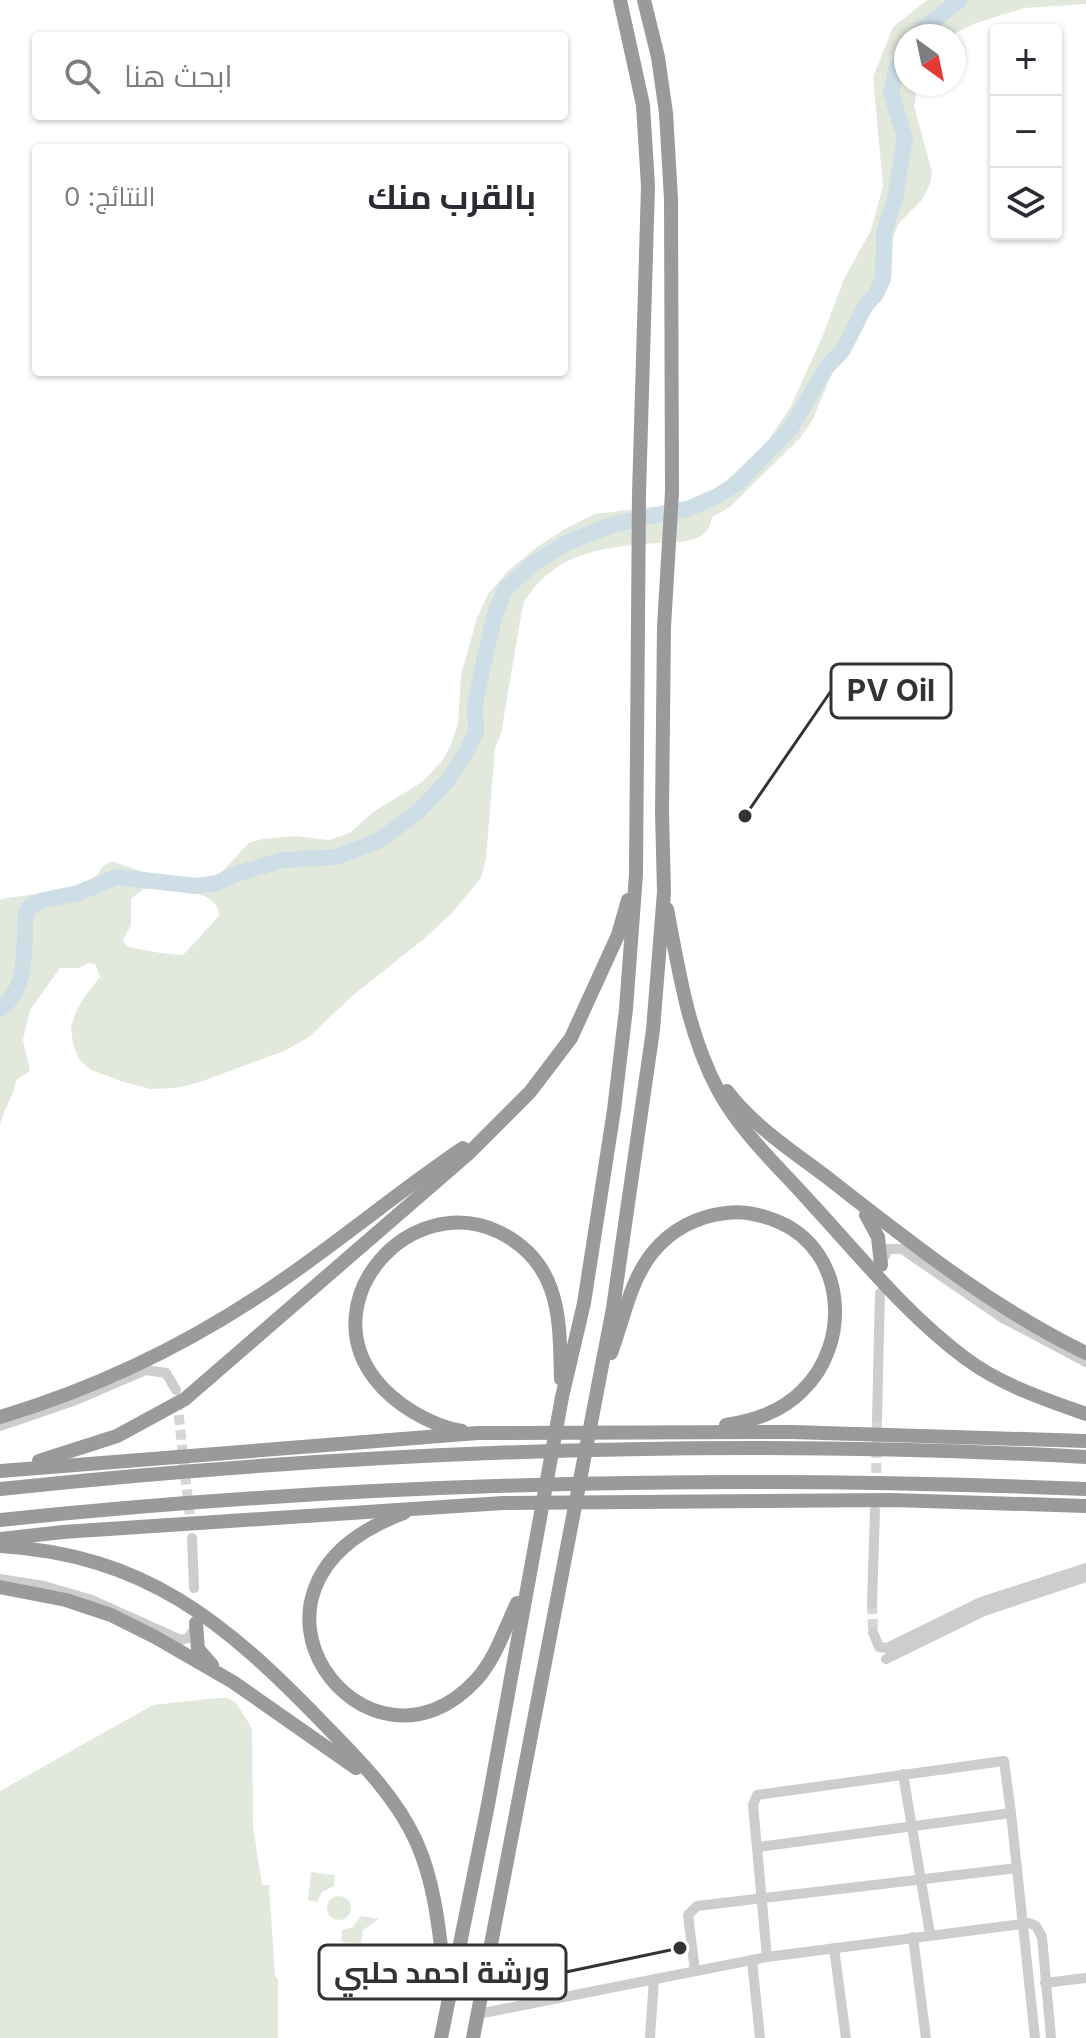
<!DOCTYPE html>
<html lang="ar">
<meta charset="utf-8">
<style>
:root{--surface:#fff;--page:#f2f2f3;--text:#2b2b33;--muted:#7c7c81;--line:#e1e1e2}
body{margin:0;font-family:Inter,Cairo,sans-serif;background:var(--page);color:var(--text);direction:rtl}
.controls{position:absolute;right:24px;top:24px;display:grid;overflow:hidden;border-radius:8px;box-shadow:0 2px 6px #0004}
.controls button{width:72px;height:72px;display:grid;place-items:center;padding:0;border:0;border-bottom:2px solid var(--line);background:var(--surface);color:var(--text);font:40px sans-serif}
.compass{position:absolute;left:894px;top:24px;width:72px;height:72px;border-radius:50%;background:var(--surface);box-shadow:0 2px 6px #0004;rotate:147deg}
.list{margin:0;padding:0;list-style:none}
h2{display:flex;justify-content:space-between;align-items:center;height:104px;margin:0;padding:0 32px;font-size:34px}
h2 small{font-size:26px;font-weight:400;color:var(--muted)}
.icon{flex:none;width:44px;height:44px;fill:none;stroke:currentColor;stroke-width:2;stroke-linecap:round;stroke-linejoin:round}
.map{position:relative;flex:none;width:1086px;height:2038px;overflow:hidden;direction:ltr}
.search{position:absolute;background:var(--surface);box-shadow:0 2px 6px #0004;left:32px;top:32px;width:536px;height:88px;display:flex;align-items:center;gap:20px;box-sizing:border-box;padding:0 28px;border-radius:8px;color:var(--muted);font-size:30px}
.panel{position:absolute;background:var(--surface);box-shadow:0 2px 6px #0004;left:32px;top:144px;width:536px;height:232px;border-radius:8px;direction:rtl}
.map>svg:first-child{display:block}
.green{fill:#e3e8dd;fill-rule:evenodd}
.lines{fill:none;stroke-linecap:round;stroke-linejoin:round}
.river{stroke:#cddee6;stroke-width:16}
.minor-tunnel{stroke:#d6d6d6;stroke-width:10;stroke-dasharray:10 5;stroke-linecap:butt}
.minor{stroke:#cdcdcd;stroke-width:10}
.highway{stroke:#9a9a9a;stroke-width:14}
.leader{fill:none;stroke:#333;stroke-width:3}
.callout-dot{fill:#333;stroke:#fff;stroke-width:3}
.callout{fill:#fff;stroke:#333;stroke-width:3}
.callout-label{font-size:30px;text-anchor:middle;font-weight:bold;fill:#333}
</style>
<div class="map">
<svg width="1086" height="2038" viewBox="0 0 1086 2038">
<rect width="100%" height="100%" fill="#fff"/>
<!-- green -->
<g class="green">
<path d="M 927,0 L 1086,0 L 1086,4 L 1024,8 L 976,23 L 949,36 L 906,36 L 906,84 L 918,84 L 914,106 L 932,172 L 930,184 L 922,200 L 899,223 L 893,237 L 892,273 L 886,290 L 876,302 L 859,336 L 834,369 L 812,421 L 800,438 L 730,507 L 712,517 C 710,526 708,532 699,537 C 688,543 670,542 657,543 C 602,547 554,552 523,604 L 501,734 L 495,748 L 486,859 L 481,878 L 452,913 L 425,938 L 351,997 L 309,1037 L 284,1051 L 200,1082 L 176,1088 L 150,1089 L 124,1082 L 91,1070 L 79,1059 L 73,1044 L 71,1027 L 76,1012 L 84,997 L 100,977 L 95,964 L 88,963 L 79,968 L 60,968 L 30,1010 L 23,1040 L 30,1071 L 16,1080 C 14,1097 2,1110 0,1127 L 0,899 L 78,888 L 97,875 L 103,866 L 112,861 L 157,877 L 206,880 L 216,878 L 249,843 L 262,839 L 295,836 L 329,840 L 350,833 L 373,812 L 422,782 L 442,761 L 451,745 L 458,723 L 461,675 L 477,618 L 488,594 L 509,570 L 537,547 L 565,529 L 595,514 L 660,506 L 693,500 L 708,493 L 726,481 L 768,441 L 791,406 L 823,335 L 844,279 L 871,230 L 883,186 L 873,77 L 893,27 ZM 143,889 C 164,889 221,888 219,916 L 183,955 C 178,956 131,949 127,946 C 125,944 124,942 123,940 L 131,925 L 131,899 Z"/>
<path d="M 217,1698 L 228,1698 L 236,1703 L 252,1728 L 253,1826 L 262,1885 L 269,1885 L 275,1976 L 278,1979 L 278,2038 L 0,2038 L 0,1791 L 153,1705 Z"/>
<path d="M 311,1872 L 335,1875 L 334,1886 L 322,1892 L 317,1902 L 308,1900 Z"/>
<circle cx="339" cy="1908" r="12"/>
<path d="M 361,1916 L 379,1919 L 363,1930 L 361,1943 L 341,1942 L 342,1930 L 353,1927 Z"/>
</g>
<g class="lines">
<!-- river -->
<g class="river">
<path d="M 915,36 L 959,0"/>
<path d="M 0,1009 C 30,988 23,945 26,912 L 32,905 L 44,900 L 78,893 L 117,877 L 196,886 L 217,883 L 236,874 L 283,860 L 336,857 L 380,840 L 419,811 L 448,780 L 468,749 L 476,731 L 475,704 L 485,657 L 495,614 L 506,588 L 534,563 L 568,542 L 612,525 L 690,508 L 719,495 L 738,483 L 791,428 L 826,368 L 843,350 L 865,306 L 876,294 L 883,279 L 884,232 L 895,199 L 905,138 L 891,92 L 896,70 L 906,51"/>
</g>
<!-- minor-tunnel -->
<g class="minor-tunnel">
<path d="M 177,1400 L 191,1527"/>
<path d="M 876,1488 L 877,1418"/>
<path d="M 872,1604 L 873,1632"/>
</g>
<!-- minor -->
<g class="minor">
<path d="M 883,1259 L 888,1249 L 902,1249 L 1001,1317 L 1086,1362"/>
<path d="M 877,1418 L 880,1293"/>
<path d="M 0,1426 L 76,1400 L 146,1370 L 166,1373 L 176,1390"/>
<path d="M 192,1538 L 194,1588"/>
<path d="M 0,1579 L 44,1586 L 92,1600 L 181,1640 L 188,1638 L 196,1627"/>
<path d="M 872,1604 L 875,1510"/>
<path d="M 873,1632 L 879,1647 L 887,1648 L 981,1602 L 1086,1568"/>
<path d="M 886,1659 L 984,1611 L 1086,1577"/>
<path d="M 903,1774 L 930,1934"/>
<path d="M 1011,1813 L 1035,2038"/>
<path d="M 758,1847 L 1011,1813 L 1004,1761 L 757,1795 L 753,1805 L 767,1957"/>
<path d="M 913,1937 L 926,2038"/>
<path d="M 834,1948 L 846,2038"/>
<path d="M 752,1960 L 760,2038"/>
<path d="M 695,1971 L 688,1915 L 697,1906 L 1017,1868"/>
<path d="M 1045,1983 L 1086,1978"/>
<path d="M 478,2014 L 767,1957 L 1029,1923 L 1036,1926 L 1042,1937 L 1051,2038"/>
<path d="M 650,2038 L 654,1979"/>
</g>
<!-- highway -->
<g class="highway">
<path d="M 667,909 C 679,971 688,1034 718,1090 C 741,1133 779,1167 811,1203 C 860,1256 907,1315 965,1358 C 1001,1385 1044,1399 1086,1414"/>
<path d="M 727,1091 C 755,1128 797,1154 833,1182 C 914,1245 993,1308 1086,1353"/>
<path d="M 866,1215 L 878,1237 L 881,1265"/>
<path d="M 611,1353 C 624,1319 629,1282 653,1252 C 671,1230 697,1216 726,1213 C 744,1210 762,1215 779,1222 C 846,1251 852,1343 802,1391 C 781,1412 755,1420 726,1425"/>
<path d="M 0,1417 C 94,1389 184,1346 265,1292 C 333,1247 396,1193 463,1148"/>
<path d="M 462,1431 C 431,1426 394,1404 375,1379 C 313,1299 410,1190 499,1232 C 523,1244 542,1263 551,1289 C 561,1317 560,1349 561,1379"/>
<path d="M 39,1461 L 117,1436 L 185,1399 L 468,1154 L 530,1092 L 571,1038 L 618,935 L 628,900"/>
<path d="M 0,1471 L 478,1433 L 791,1432 L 1086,1441"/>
<path d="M 0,1489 C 360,1451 725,1437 1086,1457"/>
<path d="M 404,1513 C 203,1587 368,1800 477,1679 C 496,1658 505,1628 517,1603"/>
<path d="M 0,1520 C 361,1482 723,1474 1086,1489"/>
<path d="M 0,1539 L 63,1532 L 503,1503 L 892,1500 L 1086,1506"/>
<path d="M 0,1546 C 146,1555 225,1622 322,1722 C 357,1758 395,1795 416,1841 C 437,1887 440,1941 446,1990"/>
<path d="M 0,1587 L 66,1600 L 111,1615 L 155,1637 L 233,1682 L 356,1768"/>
<path d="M 196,1623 L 198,1649 L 212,1665"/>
<path d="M 441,2038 L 487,1810 L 562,1397 L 584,1303 L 614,1110 L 626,1009 L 636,874 L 639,494 L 648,186 L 643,105 L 620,0"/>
<path d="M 473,2038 L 613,1308 L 653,1030 L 664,892 L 662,812 L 664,627 L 672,492 L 671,199 L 666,113 L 658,57 L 644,0"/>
</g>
</g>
<!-- callouts -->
<path class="leader" d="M745 816L831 691M680 1948L566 1972"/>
<g class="callout-dot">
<circle cx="745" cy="816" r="8"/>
<circle cx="680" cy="1948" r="8"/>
</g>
<g class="callout">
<rect x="831" y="664" width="120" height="54" rx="8"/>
<rect x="319" y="1945" width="247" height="54" rx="8"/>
</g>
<g class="callout-label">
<text x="891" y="701">PV Oil</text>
<text x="442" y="1983">ورشة احمد حلبي</text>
</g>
</svg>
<div class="controls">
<button>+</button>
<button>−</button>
<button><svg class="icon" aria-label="layers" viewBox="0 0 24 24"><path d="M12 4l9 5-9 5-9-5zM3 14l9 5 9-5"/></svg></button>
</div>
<svg class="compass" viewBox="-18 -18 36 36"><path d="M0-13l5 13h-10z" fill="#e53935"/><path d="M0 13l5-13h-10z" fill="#7c7c81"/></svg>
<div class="search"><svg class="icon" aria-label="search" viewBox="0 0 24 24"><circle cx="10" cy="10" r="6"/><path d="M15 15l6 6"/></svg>ابحث هنا</div>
<section class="panel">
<h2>بالقرب منك<small>النتائج: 0</small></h2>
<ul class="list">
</ul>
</section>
</div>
